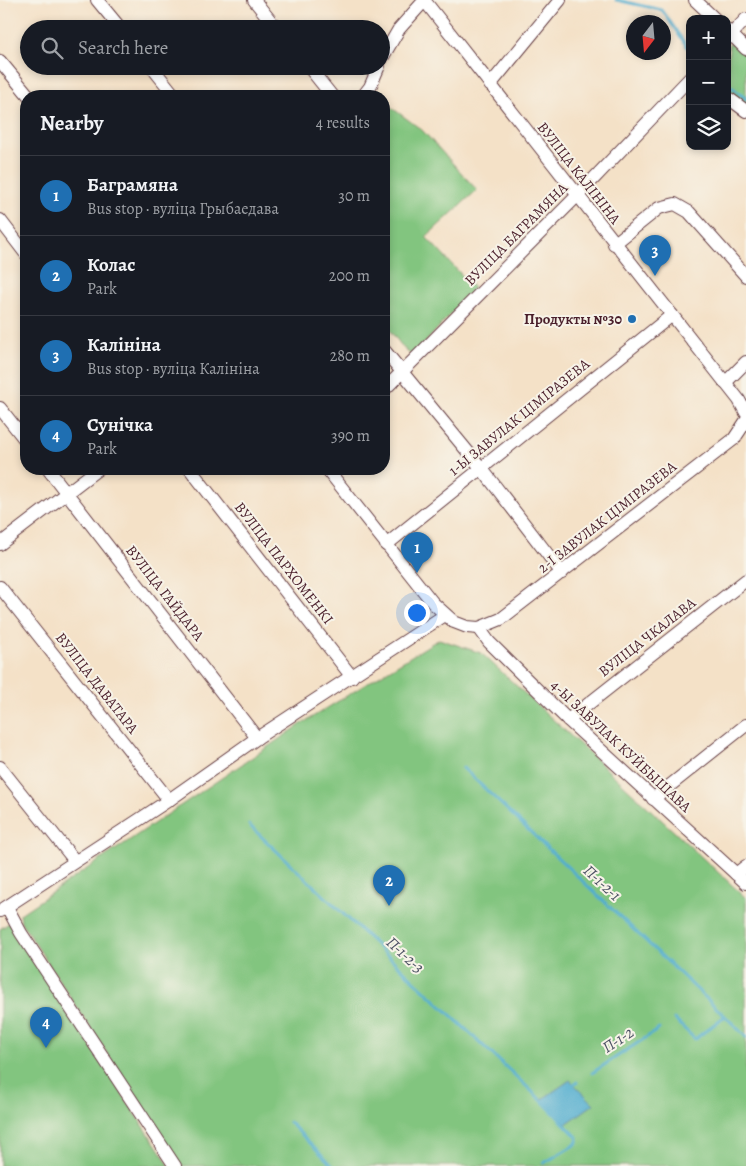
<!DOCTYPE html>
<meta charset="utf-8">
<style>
:root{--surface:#171b24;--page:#242831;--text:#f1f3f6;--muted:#9ea1a6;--line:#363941;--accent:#1f6fb2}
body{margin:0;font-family:Alegreya,serif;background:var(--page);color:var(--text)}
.controls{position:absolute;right:15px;top:15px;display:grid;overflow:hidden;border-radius:10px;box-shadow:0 2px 8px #0003}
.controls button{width:45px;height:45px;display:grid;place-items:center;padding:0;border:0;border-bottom:1px solid var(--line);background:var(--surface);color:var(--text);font:25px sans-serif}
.compass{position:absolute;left:626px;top:15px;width:45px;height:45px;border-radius:50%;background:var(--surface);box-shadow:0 2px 8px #0003;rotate:196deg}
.you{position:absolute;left:416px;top:612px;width:18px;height:18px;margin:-12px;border:4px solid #fff;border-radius:50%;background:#1a73e8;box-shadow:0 0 0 8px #1a73e833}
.badge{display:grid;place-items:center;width:32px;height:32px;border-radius:50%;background:var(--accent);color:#fff;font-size:16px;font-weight:700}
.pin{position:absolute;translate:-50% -41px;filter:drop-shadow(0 1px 2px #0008)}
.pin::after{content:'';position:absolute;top:26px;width:18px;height:15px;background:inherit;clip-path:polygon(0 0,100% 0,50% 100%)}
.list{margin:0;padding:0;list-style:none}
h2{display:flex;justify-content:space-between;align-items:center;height:65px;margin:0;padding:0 20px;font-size:21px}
h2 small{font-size:16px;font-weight:400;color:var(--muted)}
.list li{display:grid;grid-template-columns:32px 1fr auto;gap:15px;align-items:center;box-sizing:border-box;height:80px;padding:0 20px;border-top:1px solid var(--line)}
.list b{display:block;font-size:19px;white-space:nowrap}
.list p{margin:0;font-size:16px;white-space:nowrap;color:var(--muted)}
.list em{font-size:16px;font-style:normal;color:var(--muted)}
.icon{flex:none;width:28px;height:28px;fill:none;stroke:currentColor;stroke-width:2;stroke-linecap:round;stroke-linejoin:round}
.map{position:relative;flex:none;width:746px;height:1166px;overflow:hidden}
.search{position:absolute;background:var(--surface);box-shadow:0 2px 8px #0003;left:20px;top:20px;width:370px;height:55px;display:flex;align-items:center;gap:12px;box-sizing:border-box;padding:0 18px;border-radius:28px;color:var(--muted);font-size:19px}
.panel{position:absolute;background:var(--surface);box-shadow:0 2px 8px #0003;left:20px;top:90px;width:370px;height:385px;border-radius:20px}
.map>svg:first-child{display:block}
.green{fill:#82c57f;stroke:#667255}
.water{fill:#51adcf;stroke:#4e667d}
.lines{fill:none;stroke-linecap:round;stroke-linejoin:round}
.stream{stroke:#51adcf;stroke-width:3}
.minor-casing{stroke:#643c42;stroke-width:14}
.minor{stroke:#fff;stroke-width:12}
.poi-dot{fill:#1f6fb2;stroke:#f7f3e8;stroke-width:2}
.labels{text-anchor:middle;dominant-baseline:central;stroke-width:4;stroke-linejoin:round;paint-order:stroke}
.street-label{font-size:15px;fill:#4a1f2b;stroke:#f7f3e8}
.poi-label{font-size:15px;font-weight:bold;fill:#4a1f2b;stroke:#f7f3e8;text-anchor:end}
.water-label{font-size:16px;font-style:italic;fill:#4c5164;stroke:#f7f3e8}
</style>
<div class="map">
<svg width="746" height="1166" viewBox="0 0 746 1166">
<rect width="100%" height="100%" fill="#f7f3e8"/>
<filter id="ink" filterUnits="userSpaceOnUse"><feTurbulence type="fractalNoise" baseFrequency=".02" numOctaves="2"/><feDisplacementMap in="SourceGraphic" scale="10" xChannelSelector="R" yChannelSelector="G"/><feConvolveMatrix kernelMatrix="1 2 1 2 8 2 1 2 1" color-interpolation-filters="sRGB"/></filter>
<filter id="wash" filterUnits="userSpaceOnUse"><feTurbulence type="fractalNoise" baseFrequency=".0096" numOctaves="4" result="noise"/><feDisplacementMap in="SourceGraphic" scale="20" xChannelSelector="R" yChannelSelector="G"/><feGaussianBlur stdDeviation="1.12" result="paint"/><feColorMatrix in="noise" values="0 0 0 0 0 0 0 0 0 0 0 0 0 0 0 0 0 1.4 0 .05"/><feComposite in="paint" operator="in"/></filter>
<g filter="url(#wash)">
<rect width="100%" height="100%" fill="#f4e1c7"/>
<!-- green -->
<g class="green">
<path d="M 729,44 L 733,44 L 746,54 L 746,107 L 727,93 Z"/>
<path d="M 384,102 L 422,130 L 477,190 L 426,237 L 474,288 L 413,356 L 405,350 L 384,323 Z"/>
<path d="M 439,639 L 481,653 L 746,898 L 746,1166 L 181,1166 L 21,922 L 20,914 L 306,721 Z"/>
<path d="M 9,923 L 170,1166 L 0,1166 L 0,929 Z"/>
</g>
<!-- water -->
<path class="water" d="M 570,1080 L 594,1104 L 566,1124 L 541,1100 Z"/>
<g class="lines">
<!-- stream -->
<g class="stream">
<path d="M 616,0 L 662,10 L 690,51"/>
<path d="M 727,83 L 746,99"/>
<path d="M 463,768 L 725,1016"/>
<path d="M 249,825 L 541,1100 L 578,1138 L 576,1144 L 544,1163"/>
<path d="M 674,1019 L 695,1039 L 725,1016 L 746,1037"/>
<path d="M 592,1073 L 659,1029"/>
<path d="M 570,1086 L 577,1082"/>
<path d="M 289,1122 L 333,1166"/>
</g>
</g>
</g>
<g filter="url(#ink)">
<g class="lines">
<!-- minor casing -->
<g class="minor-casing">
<g id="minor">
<path d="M 97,0 L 121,29"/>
<path d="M 254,0 L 277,29"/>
<path d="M 424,0 L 739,400 L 746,413"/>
<path d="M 695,0 L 715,19"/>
<path d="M 727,30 L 746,49"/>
<path d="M 727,39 L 746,19"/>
<path d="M 381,60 L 399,29 L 424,1"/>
<path d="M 0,61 L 29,96"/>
<path d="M 151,66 L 175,96"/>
<path d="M 308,66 L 332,96"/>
<path d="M 490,85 L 560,0"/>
<path d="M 363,96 L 370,87 L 379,66"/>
<path d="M 727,97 L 746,111"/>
<path d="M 0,220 L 26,254"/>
<path d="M 614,244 L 659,208 L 675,204 L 689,212 L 746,276"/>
<path d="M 384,350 L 482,469 L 562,573"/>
<path d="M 725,383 L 746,362"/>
<path d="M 384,390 L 577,196 L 690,78"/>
<path d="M 0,408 L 26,441"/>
<path d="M 48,469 L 257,738"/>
<path d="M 190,469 L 352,677"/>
<path d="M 327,469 L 433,603 L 454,622 L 467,627 L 479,628 L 501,619 L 734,439 L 746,421"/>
<path d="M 0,544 L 98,469"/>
<path d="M 386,545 L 672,315"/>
<path d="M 0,587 L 169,800"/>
<path d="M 479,628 L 489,642 L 568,720 L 746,883"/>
<path d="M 568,720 L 746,580"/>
<path d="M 0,767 L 75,861"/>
<path d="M 653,799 L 746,725"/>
<path d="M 736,874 L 746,866"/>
<path d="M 7,907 L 21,933 L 175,1166"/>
<path d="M 0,911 L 169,800 L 257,738 L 445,615"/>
</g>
</g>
<!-- minor -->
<use href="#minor" class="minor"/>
</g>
</g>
<!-- markers -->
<circle class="poi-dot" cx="632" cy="319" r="5"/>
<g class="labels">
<!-- street labels -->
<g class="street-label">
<text transform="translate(579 173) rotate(52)">ВУЛІЦА КАЛІНІНА</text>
<text transform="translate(516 234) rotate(-45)">ВУЛІЦА БАГРАМЯНА</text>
<text transform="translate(519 417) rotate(-39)">1-Ы ЗАВУЛАК ЦІМІРАЗЕВА</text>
<text transform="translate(607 517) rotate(-38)">2-І ЗАВУЛАК ЦІМІРАЗЕВА</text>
<text transform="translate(284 563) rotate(52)">ВУЛІЦА ПАРХОМЕНКІ</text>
<text transform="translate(165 593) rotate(52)">ВУЛІЦА ГАЙДАРА</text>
<text transform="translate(647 637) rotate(-38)">ВУЛІЦА ЧКАЛАВА</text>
<text transform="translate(97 683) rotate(52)">ВУЛІЦА ДАВАТАРА</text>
<text transform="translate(621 746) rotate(43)">4-Ы ЗАВУЛАК КУЙБЫШАВА</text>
</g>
<!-- poi labels -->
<g class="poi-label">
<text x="622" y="319">Продукты №30</text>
</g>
<!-- water labels -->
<g class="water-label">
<text transform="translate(602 883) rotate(43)">П-1-2-1</text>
<text transform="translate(405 955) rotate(43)">П-1-2-3</text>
<text transform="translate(618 1040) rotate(-33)">П-1-2</text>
</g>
</g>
</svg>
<div class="controls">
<button>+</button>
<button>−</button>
<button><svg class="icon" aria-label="layers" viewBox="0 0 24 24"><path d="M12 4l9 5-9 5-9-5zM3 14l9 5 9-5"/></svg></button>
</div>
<svg class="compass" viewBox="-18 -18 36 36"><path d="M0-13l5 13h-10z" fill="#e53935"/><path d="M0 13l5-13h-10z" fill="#9ea1a6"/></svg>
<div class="you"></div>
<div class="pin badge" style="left:417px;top:573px">1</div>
<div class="pin badge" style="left:389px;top:906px">2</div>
<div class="pin badge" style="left:655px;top:276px">3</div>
<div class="pin badge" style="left:46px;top:1048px">4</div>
<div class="search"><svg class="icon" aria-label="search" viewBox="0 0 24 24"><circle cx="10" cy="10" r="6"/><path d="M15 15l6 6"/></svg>Search here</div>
<section class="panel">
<h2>Nearby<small>4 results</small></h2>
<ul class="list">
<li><span class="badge">1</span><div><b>Баграмяна</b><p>Bus stop · вуліца Грыбаедава</p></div><em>30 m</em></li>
<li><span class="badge">2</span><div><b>Колас</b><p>Park</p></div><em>200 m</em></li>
<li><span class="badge">3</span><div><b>Калініна</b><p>Bus stop · вуліца Калініна</p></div><em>280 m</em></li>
<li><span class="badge">4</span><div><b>Сунічка</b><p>Park</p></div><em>390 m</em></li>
</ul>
</section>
</div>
